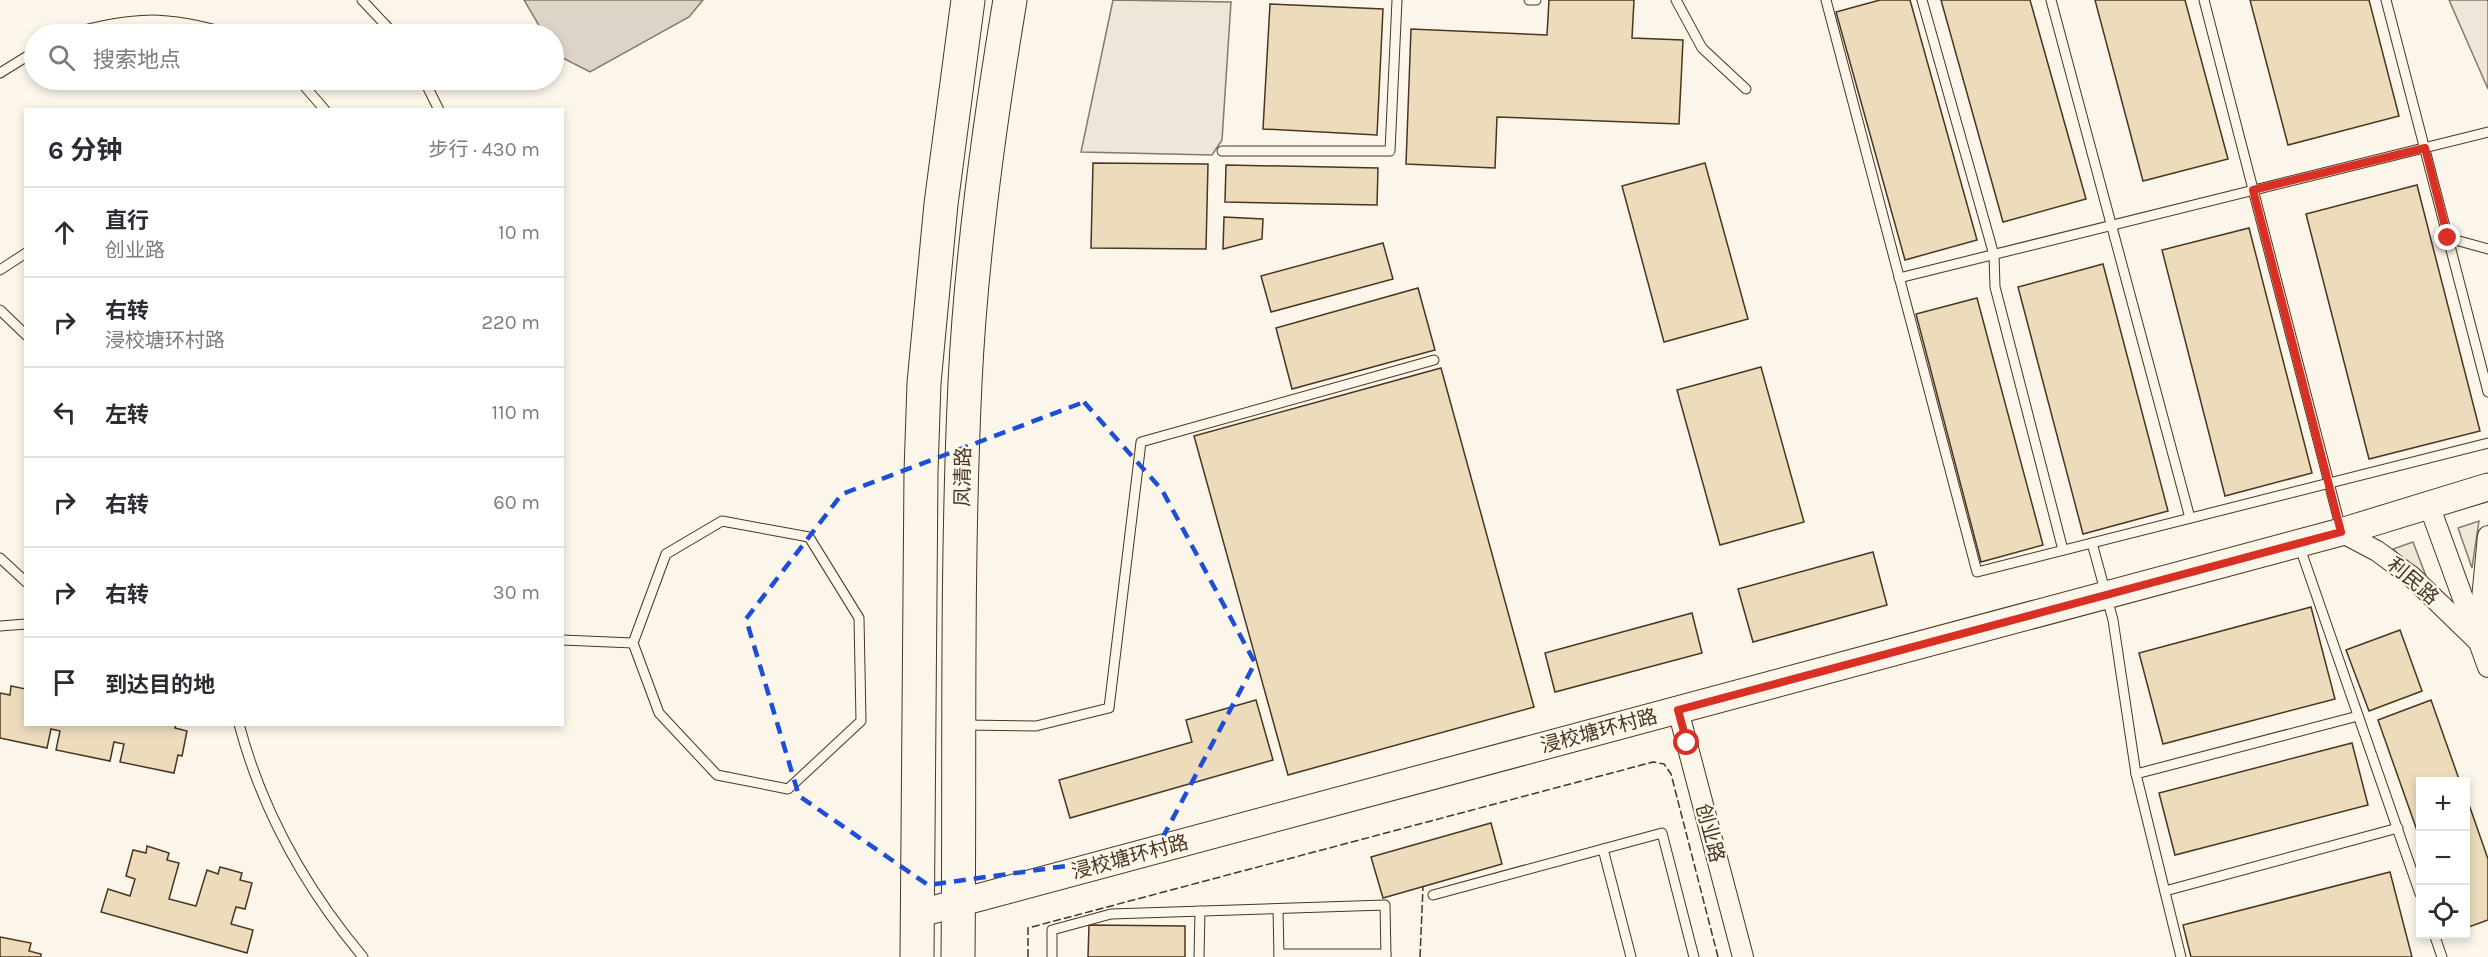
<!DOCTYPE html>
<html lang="zh">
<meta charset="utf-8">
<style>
:root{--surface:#fff;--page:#f7f7f7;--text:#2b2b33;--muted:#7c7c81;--line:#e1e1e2}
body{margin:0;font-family:Karla,"Noto Sans SC",sans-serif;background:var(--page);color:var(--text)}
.controls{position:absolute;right:18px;bottom:18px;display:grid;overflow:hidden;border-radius:0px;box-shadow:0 3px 9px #0003}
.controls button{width:54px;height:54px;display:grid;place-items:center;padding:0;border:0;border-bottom:2px solid var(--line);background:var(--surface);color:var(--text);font:30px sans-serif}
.stop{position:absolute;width:18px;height:18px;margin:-14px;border:4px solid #d93025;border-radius:50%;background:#fff}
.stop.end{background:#d93025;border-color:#fff;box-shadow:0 2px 6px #0008}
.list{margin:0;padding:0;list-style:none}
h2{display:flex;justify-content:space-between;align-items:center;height:78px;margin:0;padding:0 24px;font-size:26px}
h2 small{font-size:20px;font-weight:400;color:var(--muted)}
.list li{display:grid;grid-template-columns:39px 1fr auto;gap:18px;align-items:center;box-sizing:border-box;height:90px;padding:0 24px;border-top:2px solid var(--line)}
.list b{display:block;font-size:22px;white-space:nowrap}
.list p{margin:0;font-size:20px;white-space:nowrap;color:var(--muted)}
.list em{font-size:20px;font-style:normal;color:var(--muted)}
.icon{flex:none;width:33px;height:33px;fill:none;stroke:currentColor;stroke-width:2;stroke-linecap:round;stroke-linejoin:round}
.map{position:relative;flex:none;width:2488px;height:957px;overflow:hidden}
.search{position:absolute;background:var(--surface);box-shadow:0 3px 9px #0003;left:24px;top:24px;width:540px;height:66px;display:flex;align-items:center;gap:15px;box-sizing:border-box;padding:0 21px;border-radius:33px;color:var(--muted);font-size:22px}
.panel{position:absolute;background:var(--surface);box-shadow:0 3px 9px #0003;left:24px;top:108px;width:540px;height:618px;border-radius:0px}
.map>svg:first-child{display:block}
.green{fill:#ede6d9;stroke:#887966;stroke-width:1.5}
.parking{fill:#ede7d9;stroke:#887966;stroke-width:1.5}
.water{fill:#dcd4c6;stroke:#887966;stroke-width:1.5}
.building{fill:#ecdcbc;stroke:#4a3520;stroke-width:1.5}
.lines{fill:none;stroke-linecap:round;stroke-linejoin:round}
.lane-casing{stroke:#4a3520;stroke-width:11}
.street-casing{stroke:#4a3520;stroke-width:22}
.secondary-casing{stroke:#4a3520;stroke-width:29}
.highway-casing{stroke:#4a3520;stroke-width:35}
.lane{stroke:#fbf6e9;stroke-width:9}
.street{stroke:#fbf6e9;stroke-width:20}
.secondary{stroke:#fbf6e9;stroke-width:27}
.highway{stroke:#fbf6e9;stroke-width:33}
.fence{stroke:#4a3520;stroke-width:1.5;stroke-dasharray:8 3;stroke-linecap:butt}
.route{stroke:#d93025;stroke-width:8}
.marked{fill:none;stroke:#1d4ed8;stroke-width:4.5;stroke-dasharray:12 8;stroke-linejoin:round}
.labels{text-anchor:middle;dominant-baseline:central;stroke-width:4.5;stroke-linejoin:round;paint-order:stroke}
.street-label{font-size:20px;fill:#4a3520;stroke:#fbf6e9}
</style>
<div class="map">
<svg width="2488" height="957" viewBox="0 0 2488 957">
<rect width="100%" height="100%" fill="#fbf6e9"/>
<!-- green -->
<g class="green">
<path d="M 1113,0 L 1231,2 L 1222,140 L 1212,155 L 1081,152 Z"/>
<path d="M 2449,0 L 2487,0 L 2488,2 L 2488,89 Z"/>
</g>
<!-- parking -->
<g class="parking">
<path d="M 2479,521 L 2477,534 L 2472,568 L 2458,528 Z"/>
<path d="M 2413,542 L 2429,584 L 2393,549 Z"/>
</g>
<!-- water -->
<path class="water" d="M 524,0 L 703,0 L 689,17 L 590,72 L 555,54 L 554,34 L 544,34 Z"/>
<!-- building -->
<g class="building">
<path d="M 1549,0 L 1634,0 L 1632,38 L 1683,40 L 1679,124 L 1497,117 L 1495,168 L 1406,164 L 1411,29 L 1547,35 Z"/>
<path d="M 1880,0 L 1910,0 L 1977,240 L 1905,260 L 1836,12 Z"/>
<path d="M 1941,0 L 2030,0 L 2086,199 L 2003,222 Z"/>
<path d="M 2095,0 L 2185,0 L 2228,159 L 2143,181 Z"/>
<path d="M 2250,0 L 2369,0 L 2399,116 L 2288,145 Z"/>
<path d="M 1270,4 L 1383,9 L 1377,135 L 1263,129 Z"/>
<path d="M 1093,163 L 1208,164 L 1206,249 L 1091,248 Z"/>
<path d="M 1705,163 L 1748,319 L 1664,342 L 1622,186 Z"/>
<path d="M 1226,165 L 1378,168 L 1377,205 L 1225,202 Z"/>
<path d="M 2417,185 L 2480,431 L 2369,459 L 2306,214 Z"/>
<path d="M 1224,217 L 1263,219 L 1262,239 L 1223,249 Z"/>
<path d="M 2249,228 L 2312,473 L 2225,496 L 2162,250 Z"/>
<path d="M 1383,243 L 1393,279 L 1271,312 L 1261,276 Z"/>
<path d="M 2103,264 L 2168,511 L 2083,534 L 2018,287 Z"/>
<path d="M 1418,288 L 1435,350 L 1292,389 L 1276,328 Z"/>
<path d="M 1977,298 L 2043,545 L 1981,562 L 1916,314 Z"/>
<path d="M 1761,367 L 1804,522 L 1720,545 L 1677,390 Z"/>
<path d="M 1441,368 L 1534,707 L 1288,775 L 1194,436 Z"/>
<path d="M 1873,552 L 1887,605 L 1753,642 L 1738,589 Z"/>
<path d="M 2311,607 L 2335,699 L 2163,744 L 2139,653 Z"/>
<path d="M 1692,613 L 1702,653 L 1555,692 L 1545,653 Z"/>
<path d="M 2400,630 L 2422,691 L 2369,711 L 2346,650 Z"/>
<path d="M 11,686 L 26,689 L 26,724 L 176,724 L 175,728 L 187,731 L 182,756 L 178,755 L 174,773 L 120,762 L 124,744 L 114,742 L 110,761 L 56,750 L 60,731 L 51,729 L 47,748 L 0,738 L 0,693 L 10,695 Z"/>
<path d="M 1256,700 L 1273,760 L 1070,818 L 1059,780 L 1192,742 L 1186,720 Z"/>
<path d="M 2431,700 L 2460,782 L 2420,782 L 2420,839 L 2378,720 Z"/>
<path d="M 2352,743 L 2368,805 L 2175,855 L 2159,793 Z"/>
<path d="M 2466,796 L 2488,859 L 2488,920 L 2466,928 Z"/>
<path d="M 1491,823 L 1502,864 L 1383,898 L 1371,857 Z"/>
<path d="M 147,846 L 169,853 L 167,860 L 179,863 L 169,899 L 196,906 L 207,870 L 218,874 L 220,867 L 242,873 L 240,880 L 252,883 L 245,909 L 236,907 L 231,924 L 253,930 L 247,953 L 101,912 L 108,889 L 130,896 L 135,879 L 126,876 L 133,850 L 146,853 Z"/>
<path d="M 2390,872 L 2412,957 L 2191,957 L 2183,925 Z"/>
<path d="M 1089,925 L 1185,926 L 1185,957 L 1088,957 Z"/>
<path d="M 0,937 L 31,943 L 29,951 L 41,954 L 41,957 L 0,957 Z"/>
</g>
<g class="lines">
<!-- lane casing -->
<g class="lane-casing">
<g id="lane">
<path d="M 362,0 L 394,34"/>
<path d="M 1529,0 L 1536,0"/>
<path d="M 1676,0 L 1702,48 L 1746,89"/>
<path d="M 1826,0 L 1977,572 L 2488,443"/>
<path d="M 1922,0 L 1994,255 L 1995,287 L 2063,550"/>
<path d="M 2051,0 L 2190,518"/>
<path d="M 2204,0 L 2341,529"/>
<path d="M 2386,0 L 2488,392"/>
<path d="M 69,34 C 133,16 166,15 230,34"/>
<path d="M 0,73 L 34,52"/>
<path d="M 299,80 L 325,110"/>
<path d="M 424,80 L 439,110"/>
<path d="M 1222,151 L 1390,151 L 1397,0"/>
<path d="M 2448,238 L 2488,249"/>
<path d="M 0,270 L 26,253"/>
<path d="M 1899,278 L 2488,132"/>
<path d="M 0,310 L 26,335"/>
<path d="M 722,521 L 809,537 L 859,618 L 861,721 L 788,789 L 717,775 L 659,713 L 633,643 L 666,554 Z"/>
<path d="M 2092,543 L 2113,620 L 2136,774 L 2181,957"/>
<path d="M 2299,545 L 2420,894"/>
<path d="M 0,558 L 26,582"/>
<path d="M 0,626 L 26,624"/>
<path d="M 562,640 L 633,643"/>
<path d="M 239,724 C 262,811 306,889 363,957"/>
<path d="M 965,725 L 1036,726 L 1109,708 L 1141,442 L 1434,360"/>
<path d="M 2136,774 L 2358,716"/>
<path d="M 1603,849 L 1631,957"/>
<path d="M 2165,891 L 2398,828"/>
<path d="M 1433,895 L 1662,833 L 1694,957"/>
<path d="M 1278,909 L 1279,957"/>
<path d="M 2434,934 L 2442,957"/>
<path d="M 1279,954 L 1386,954"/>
<path d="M 1052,957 L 1052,930 L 1111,914 L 1385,905 L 1386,957"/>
<path d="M 1199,957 L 1200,911"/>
</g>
</g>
<!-- street casing -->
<g class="street-casing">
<g id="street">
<path d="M 2429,505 L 2488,667"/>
<path d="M 2341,532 L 2377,551 L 2411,576 L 2478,641 L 2488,536"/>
<path d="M 1678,710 L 1743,957"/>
</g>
</g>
<!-- secondary casing -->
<g class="secondary-casing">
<path id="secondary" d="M 917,914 L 2341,532 L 2488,487"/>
</g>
<!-- highway casing -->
<g class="highway-casing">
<g id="highway">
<path d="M 917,957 L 921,472 L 924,383 L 941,204 L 968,0"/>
<path d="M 958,957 C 960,766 956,574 965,383 C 971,255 989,126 1010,0"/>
</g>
</g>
<!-- lane -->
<use href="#lane" class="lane"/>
<!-- street -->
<use href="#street" class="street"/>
<!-- secondary -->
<use href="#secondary" class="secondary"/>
<!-- highway -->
<use href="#highway" class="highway"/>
<!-- fence -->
<g class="fence">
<path d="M 1028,957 L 1028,928 L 1653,762 L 1664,764 L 1671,774 L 1718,957"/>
<path d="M 1420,957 L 1423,887"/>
</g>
</g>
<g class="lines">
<!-- route -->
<path class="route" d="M 1687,743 L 1678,710 L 2341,532 L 2253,190 L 2425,148 L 2448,238"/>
</g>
<!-- marked area -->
<path class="marked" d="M 1084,402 L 1162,490 L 1255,663 L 1154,854 L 928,885 L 799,796 L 746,619 L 842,494 Z"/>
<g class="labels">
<!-- street labels -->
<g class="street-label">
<text transform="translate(963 477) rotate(-89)">凤清路</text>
<text transform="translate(2413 581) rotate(41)">利民路</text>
<text transform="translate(1599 731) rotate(-15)">浸校塘环村路</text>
<text transform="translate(1710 833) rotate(75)">创业路</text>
<text transform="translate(1130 857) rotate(-15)">浸校塘环村路</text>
</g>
</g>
</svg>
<div class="controls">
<button>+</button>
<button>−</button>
<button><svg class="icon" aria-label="locate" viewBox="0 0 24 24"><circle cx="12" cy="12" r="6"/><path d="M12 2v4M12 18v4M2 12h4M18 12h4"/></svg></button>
</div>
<div class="stop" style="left:1687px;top:743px"></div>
<div class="stop end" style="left:2448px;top:238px"></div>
<div class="search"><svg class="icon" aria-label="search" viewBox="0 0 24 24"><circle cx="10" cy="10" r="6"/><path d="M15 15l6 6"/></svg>搜索地点</div>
<section class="panel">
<h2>6 分钟<small>步行 · 430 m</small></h2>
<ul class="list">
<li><svg class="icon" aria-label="ahead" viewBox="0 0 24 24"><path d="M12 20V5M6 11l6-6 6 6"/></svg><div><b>直行</b><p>创业路</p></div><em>10 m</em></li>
<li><svg class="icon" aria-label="right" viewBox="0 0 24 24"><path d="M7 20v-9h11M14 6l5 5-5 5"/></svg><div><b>右转</b><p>浸校塘环村路</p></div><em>220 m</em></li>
<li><svg class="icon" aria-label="left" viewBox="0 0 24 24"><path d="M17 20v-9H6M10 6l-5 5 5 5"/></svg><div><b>左转</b></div><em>110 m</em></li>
<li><svg class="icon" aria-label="right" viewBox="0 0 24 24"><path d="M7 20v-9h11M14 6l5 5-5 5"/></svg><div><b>右转</b></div><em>60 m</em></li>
<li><svg class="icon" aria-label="right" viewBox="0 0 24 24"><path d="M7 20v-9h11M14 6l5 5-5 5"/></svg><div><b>右转</b></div><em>30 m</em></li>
<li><svg class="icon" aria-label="arrive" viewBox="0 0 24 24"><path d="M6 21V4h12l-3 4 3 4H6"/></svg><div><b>到达目的地</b></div></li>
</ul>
</section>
</div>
